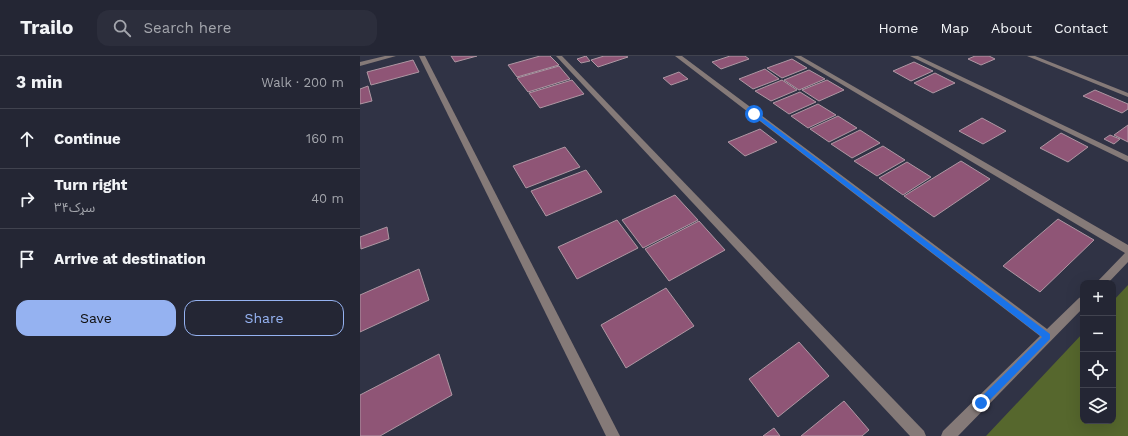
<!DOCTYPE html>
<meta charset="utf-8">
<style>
:root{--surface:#242634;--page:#2c2e3c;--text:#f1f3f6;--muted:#a3a5ac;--line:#41434f;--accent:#95b2f1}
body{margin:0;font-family:"Work Sans","Noto Sans Arabic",sans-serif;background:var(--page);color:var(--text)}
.controls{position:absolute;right:12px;bottom:12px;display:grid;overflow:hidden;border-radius:8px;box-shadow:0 4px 16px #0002}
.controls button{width:36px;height:36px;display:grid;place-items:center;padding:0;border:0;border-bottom:1px solid var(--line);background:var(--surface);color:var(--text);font:20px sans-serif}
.stop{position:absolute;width:12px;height:12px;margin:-9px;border:3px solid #1a73e8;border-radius:50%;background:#fff}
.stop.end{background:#1a73e8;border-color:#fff;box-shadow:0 1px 4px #0008}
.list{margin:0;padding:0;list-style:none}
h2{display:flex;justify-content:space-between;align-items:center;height:52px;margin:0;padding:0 16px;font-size:17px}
h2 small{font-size:13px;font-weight:400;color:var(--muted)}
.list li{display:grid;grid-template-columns:26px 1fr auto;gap:12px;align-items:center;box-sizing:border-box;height:60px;padding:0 16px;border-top:1px solid var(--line)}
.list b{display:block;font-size:15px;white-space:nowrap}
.list p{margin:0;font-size:13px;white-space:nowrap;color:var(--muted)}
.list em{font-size:13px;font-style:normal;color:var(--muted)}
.actions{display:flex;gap:8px;padding:12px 16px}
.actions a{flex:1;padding:9px 0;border:1px solid var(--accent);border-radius:12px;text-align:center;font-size:14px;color:var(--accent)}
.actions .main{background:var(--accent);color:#111}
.icon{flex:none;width:22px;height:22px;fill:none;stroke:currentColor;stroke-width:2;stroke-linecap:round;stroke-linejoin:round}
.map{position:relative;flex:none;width:768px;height:380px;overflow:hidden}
header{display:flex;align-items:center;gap:24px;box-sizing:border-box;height:56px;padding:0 20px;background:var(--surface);border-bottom:1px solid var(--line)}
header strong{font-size:19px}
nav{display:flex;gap:22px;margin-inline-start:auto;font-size:14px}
.search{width:280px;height:36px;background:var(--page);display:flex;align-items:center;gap:10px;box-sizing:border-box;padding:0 14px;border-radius:12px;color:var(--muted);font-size:15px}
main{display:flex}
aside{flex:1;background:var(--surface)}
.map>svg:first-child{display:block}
.green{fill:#56672d}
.building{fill:#8f5576;stroke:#ae97a3}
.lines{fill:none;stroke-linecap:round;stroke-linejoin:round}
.minor{fill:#857a78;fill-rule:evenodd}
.route{fill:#1a73e8}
</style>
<header>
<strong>Trailo</strong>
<div class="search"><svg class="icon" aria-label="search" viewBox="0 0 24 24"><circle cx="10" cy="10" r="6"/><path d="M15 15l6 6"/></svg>Search here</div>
<nav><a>Home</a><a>Map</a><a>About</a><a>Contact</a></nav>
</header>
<main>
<aside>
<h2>3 min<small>Walk · 200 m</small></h2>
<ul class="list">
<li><svg class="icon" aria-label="ahead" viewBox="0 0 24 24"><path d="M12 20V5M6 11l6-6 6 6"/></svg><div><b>Continue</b></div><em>160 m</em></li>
<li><svg class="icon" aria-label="right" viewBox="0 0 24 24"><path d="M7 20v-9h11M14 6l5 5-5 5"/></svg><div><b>Turn right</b><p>۳۴سړک</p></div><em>40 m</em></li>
<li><svg class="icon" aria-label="arrive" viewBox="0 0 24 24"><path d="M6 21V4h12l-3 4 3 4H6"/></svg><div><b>Arrive at destination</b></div></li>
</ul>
<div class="actions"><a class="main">Save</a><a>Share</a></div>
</aside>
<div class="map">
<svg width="768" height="380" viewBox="0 0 768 380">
<rect width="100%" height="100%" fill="#303345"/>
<!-- green -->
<path class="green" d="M 768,229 L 768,380 L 626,380 L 723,277 L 723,365 L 753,365 L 753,245 Z"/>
<!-- building -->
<g class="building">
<path d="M 91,0 L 117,0 L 95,6 Z"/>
<path d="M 180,0 L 190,0 L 199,9 L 157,21 L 148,9 Z"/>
<path d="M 226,0 L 230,5 L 221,7 L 217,3 Z"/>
<path d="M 244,0 L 266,0 L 268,1 L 238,11 L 231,4 Z"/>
<path d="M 370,0 L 385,0 L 389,3 L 361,13 L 352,6 Z"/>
<path d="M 615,0 L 629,0 L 635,3 L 621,9 L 608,3 Z"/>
<path d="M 432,3 L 447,12 L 422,22 L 407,12 Z"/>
<path d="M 53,4 L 59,16 L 11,29 L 7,16 Z"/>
<path d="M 554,6 L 573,15 L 551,25 L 533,15 Z"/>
<path d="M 199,10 L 210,23 L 168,36 L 157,22 Z"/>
<path d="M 405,13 L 419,23 L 393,33 L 379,23 Z"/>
<path d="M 449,14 L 465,23 L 439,34 L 424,24 Z"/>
<path d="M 319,16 L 328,23 L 311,29 L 303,22 Z"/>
<path d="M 575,17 L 595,27 L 573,37 L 554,27 Z"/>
<path d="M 212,24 L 224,38 L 180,52 L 169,37 Z"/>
<path d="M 422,24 L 437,34 L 411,45 L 395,35 Z"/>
<path d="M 467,24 L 484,34 L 459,45 L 442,34 Z"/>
<path d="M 8,30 L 12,45 L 0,48 L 0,33 Z"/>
<path d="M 735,34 L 768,48 L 768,53 L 762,57 L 723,40 Z"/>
<path d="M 440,36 L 456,46 L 429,58 L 413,47 Z"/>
<path d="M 458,48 L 476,59 L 448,72 L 431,60 Z"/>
<path d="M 478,60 L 497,72 L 469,86 L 450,73 Z"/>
<path d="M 622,62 L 646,75 L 623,88 L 599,75 Z"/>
<path d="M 768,69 L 768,86 L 754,79 Z"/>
<path d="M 400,73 L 417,86 L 385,100 L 368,86 Z"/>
<path d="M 500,74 L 520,87 L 492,102 L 471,88 Z"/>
<path d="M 701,77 L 728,91 L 708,106 L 680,92 Z"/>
<path d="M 750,79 L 760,83 L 754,88 L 744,83 Z"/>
<path d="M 523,90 L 545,104 L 517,120 L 494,105 Z"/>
<path d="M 205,91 L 220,111 L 166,132 L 153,110 Z"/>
<path d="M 601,105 L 630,123 L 574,161 L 544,140 Z"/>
<path d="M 547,106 L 571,121 L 543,139 L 519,122 Z"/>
<path d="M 226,114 L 242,136 L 186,160 L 171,135 Z"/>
<path d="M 315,139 L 338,164 L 283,192 L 262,164 Z"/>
<path d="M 698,163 L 734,184 L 680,236 L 643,210 Z"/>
<path d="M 257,164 L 278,192 L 217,223 L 198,191 Z"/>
<path d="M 339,165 L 365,194 L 309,225 L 285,193 Z"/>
<path d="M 27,171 L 29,183 L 1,193 L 0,181 Z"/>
<path d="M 59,213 L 69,244 L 0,276 L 0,239 Z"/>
<path d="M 306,232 L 334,270 L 266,312 L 241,269 Z"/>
<path d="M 439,286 L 469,320 L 418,361 L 389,323 Z"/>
<path d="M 79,298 L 92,339 L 20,380 L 0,380 L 0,339 Z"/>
<path d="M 484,345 L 509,374 L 502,380 L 441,380 Z"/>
<path d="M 414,372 L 420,380 L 403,380 Z"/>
</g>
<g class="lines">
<!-- minor -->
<g class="minor">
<path d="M 25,0 L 36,0 L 0,10 L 0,6 Z"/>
<path d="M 59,0 L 65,0 L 260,380 L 246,380 Z"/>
<path d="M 196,0 L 202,0 L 564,375 L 566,380 L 550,380 Z"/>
<path d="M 315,0 L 322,0 L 687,273 L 719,242 L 723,240 L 723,252 L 598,380 L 581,380 L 583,375 L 680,280 Z"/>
<path d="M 434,0 L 441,0 L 768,189 L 768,206 L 748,227 L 736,227 L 765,197 Z"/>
<path d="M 550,0 L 558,0 L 768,100 L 768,106 Z"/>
<path d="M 667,0 L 675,0 L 768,37 L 768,41 Z"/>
</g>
</g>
<!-- route -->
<path class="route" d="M 393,57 L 396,57 L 690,278 L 690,283 L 624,350 L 618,350 L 618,344 L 682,281 L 393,59 Z"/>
</svg>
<div class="controls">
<button>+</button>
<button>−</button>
<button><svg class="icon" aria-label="locate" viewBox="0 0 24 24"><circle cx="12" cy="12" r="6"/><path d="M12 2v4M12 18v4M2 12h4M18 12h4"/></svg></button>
<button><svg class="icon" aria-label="layers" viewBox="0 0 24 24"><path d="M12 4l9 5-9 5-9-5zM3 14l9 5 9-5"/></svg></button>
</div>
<div class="stop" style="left:394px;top:58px"></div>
<div class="stop end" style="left:621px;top:347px"></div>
</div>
</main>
